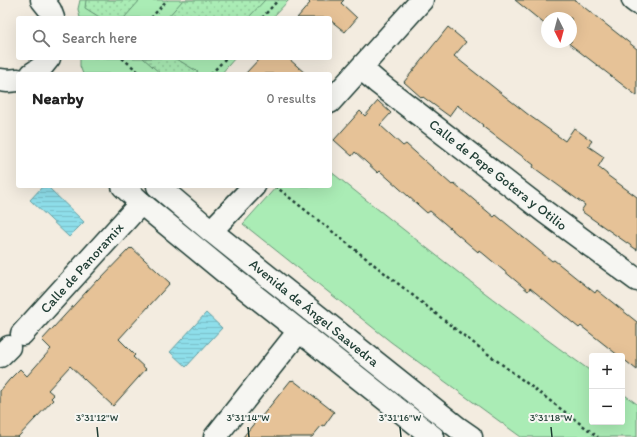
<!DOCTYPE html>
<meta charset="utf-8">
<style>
:root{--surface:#fff;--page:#f6f6f6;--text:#222;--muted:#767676;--line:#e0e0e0}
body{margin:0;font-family:Itim,sans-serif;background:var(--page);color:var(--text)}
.controls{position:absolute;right:12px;bottom:12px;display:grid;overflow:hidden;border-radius:4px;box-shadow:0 4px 16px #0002}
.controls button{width:36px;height:36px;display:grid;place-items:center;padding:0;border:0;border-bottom:1px solid var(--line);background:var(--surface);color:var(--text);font:20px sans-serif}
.compass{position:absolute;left:541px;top:12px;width:36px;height:36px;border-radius:50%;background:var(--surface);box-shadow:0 4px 16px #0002;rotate:174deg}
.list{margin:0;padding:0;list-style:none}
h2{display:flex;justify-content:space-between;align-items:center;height:52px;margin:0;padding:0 16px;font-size:17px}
h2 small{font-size:13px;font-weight:400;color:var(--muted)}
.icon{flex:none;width:22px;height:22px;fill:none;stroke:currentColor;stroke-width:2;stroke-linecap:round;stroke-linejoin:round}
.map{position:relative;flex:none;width:637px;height:437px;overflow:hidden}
.search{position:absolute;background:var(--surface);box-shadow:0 4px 16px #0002;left:16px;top:16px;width:316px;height:44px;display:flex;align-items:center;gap:10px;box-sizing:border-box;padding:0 14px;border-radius:4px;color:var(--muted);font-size:15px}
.panel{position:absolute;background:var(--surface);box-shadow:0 4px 16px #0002;left:16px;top:72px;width:316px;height:116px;border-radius:4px}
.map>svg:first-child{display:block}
.green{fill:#aaecb5;stroke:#649474}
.garden{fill:url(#garden-dots);stroke:#649474}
.water{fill:url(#water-rules);stroke:#629ea1}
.building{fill:#e6c297;stroke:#1f3d34}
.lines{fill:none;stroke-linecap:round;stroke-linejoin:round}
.minor-casing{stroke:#1f3d34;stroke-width:25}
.path{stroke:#1f3d34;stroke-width:2.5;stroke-dasharray:3 3;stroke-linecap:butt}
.minor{stroke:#f6f6f2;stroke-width:22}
.ticks{fill:none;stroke:#1f3d34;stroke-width:1.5}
.labels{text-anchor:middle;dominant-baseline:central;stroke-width:4;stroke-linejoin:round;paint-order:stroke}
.street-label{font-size:14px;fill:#1f3d34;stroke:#f6f6f2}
.ticks-label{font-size:10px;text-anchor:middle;fill:#1f3d34;stroke:#f6f6f2;stroke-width:4;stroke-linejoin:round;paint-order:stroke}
</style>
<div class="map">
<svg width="637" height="437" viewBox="0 0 637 437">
<defs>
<pattern id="garden-dots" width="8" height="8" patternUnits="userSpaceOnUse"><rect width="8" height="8" fill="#aaecb5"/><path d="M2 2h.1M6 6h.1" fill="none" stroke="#92cb9c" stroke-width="1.8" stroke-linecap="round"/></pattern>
<pattern id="water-rules" width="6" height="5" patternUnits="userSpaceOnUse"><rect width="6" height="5" fill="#8edeea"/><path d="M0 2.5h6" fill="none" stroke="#7abfc9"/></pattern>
</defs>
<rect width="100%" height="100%" fill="#f3ece0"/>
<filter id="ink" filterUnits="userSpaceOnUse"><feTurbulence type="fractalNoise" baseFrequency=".025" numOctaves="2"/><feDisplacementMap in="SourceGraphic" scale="8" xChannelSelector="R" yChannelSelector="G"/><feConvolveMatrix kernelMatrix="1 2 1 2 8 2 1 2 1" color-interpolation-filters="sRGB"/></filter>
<g filter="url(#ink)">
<!-- green -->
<g class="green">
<path d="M 80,0 L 289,0 L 272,18 L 80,18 L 78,9 Z"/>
<path d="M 80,58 L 235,58 L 221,74 L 83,74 L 80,66 Z"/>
<path d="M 330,171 C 416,240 502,308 592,372 L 592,422 L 622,422 L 622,393 L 637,404 L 637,437 L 521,437 L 391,342 L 243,224 L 277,186 L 330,186 Z"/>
</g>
<!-- garden -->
<g class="garden">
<path d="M 86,0 L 140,0 L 124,18 L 101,18 L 85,8 Z"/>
<path d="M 183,0 L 265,0 L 248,18 L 167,18 Z"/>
<path d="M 143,58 L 173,58 L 180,61 L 198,72 L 197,74 L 161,74 Z"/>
</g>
<!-- water -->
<g class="water">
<path d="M 43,186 L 47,186 L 84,222 L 69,237 L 30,200 Z"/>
<path d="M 206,313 L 222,328 L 186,367 L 170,352 Z"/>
</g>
<!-- building -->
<g class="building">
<path d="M 307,0 L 344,0 L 341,3 L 357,18 L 345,32 L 330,20 L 330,18 L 297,18 L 310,3 Z"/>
<path d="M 515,0 L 575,0 L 637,49 L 637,96 L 567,42 L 571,42 L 571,18 L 547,18 L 547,26 Z"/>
<path d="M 448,27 L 466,42 L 454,56 L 530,116 L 565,141 L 574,128 L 592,141 L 588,146 L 604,157 L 598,167 L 607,174 L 607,175 L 637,197 L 637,250 L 581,211 L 585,205 L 533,167 L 534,165 L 482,126 L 483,125 L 457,105 L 449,116 L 423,97 L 422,98 L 404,82 Z"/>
<path d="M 260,58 L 288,58 L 306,74 L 245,74 Z"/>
<path d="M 378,101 L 391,113 L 380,125 L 403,146 L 406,144 L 452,185 L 454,183 L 494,217 L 496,215 L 552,261 L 554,260 L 595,293 L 597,290 L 637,322 L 637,370 L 622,358 L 622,356 L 619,356 L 581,326 L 579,328 L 530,288 L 528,291 L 479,250 L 478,252 L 430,211 L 427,213 L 380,171 L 378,173 L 355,152 L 352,156 L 334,140 L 360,111 L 365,116 Z"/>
<path d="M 130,248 L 131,249 L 132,248 L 170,283 L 119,339 L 135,355 L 133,357 L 146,369 L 113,406 L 70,366 L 48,390 L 54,395 L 51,398 L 53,400 L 18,437 L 0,437 L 0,391 L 9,380 L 20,369 L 27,376 L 51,349 L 42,340 L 97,280 L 98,281 Z"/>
<path d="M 291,380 L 292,381 L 293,380 L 334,412 L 324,426 L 322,425 L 312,437 L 243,437 L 261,415 L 262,416 Z"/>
</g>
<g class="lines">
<!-- minor casing -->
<g class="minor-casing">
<g id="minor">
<path d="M 42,0 L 50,10 L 53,18"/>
<path d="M 633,0 L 637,3"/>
<path d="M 361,68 L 377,82 L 545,212 L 637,280"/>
<path d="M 32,74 L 41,68 L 49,58"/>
<path d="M 0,80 L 8,81 L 18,80"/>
<path d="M 330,102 L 422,0"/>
<path d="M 123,186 L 141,203 L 226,273 L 433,437"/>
<path d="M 158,186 L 211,231 L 458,428 L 471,437"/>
<path d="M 211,231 L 254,186"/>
<path d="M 22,334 L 141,203"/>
<path d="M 0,356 L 9,347"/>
<path d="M 215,437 L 299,331"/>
</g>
</g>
<!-- path -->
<g class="path">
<path d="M 151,18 L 167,0"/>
<path d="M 262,18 L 278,0"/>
<path d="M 122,58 L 141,74"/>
<path d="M 211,74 L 226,58"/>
<path d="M 275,186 L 459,332 L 598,437"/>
</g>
<!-- minor -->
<use href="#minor" class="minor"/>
</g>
</g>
<!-- ticks -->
<path class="ticks" d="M 97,427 L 98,437M 248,427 L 249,437M 400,427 L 401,437M 551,427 L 552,437"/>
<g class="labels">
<!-- street labels -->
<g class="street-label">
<text transform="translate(498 175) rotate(38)">Calle de Pepe Gotera y Otilio</text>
<text transform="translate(82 268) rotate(-48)">Calle de Panoramix</text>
<text transform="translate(314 313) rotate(39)">Avenida de Ángel Saavedra</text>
</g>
</g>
<g class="ticks-label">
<text x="97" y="421">3°31'12"W</text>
<text x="248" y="421">3°31'14"W</text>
<text x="400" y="421">3°31'16"W</text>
<text x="551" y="421">3°31'18"W</text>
</g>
</svg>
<div class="controls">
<button>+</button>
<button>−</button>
</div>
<svg class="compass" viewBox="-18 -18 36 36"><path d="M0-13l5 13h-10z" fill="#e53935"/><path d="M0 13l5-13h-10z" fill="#767676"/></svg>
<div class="search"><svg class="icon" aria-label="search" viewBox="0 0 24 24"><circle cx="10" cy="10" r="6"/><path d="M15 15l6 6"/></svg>Search here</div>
<section class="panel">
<h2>Nearby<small>0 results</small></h2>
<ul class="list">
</ul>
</section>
</div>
